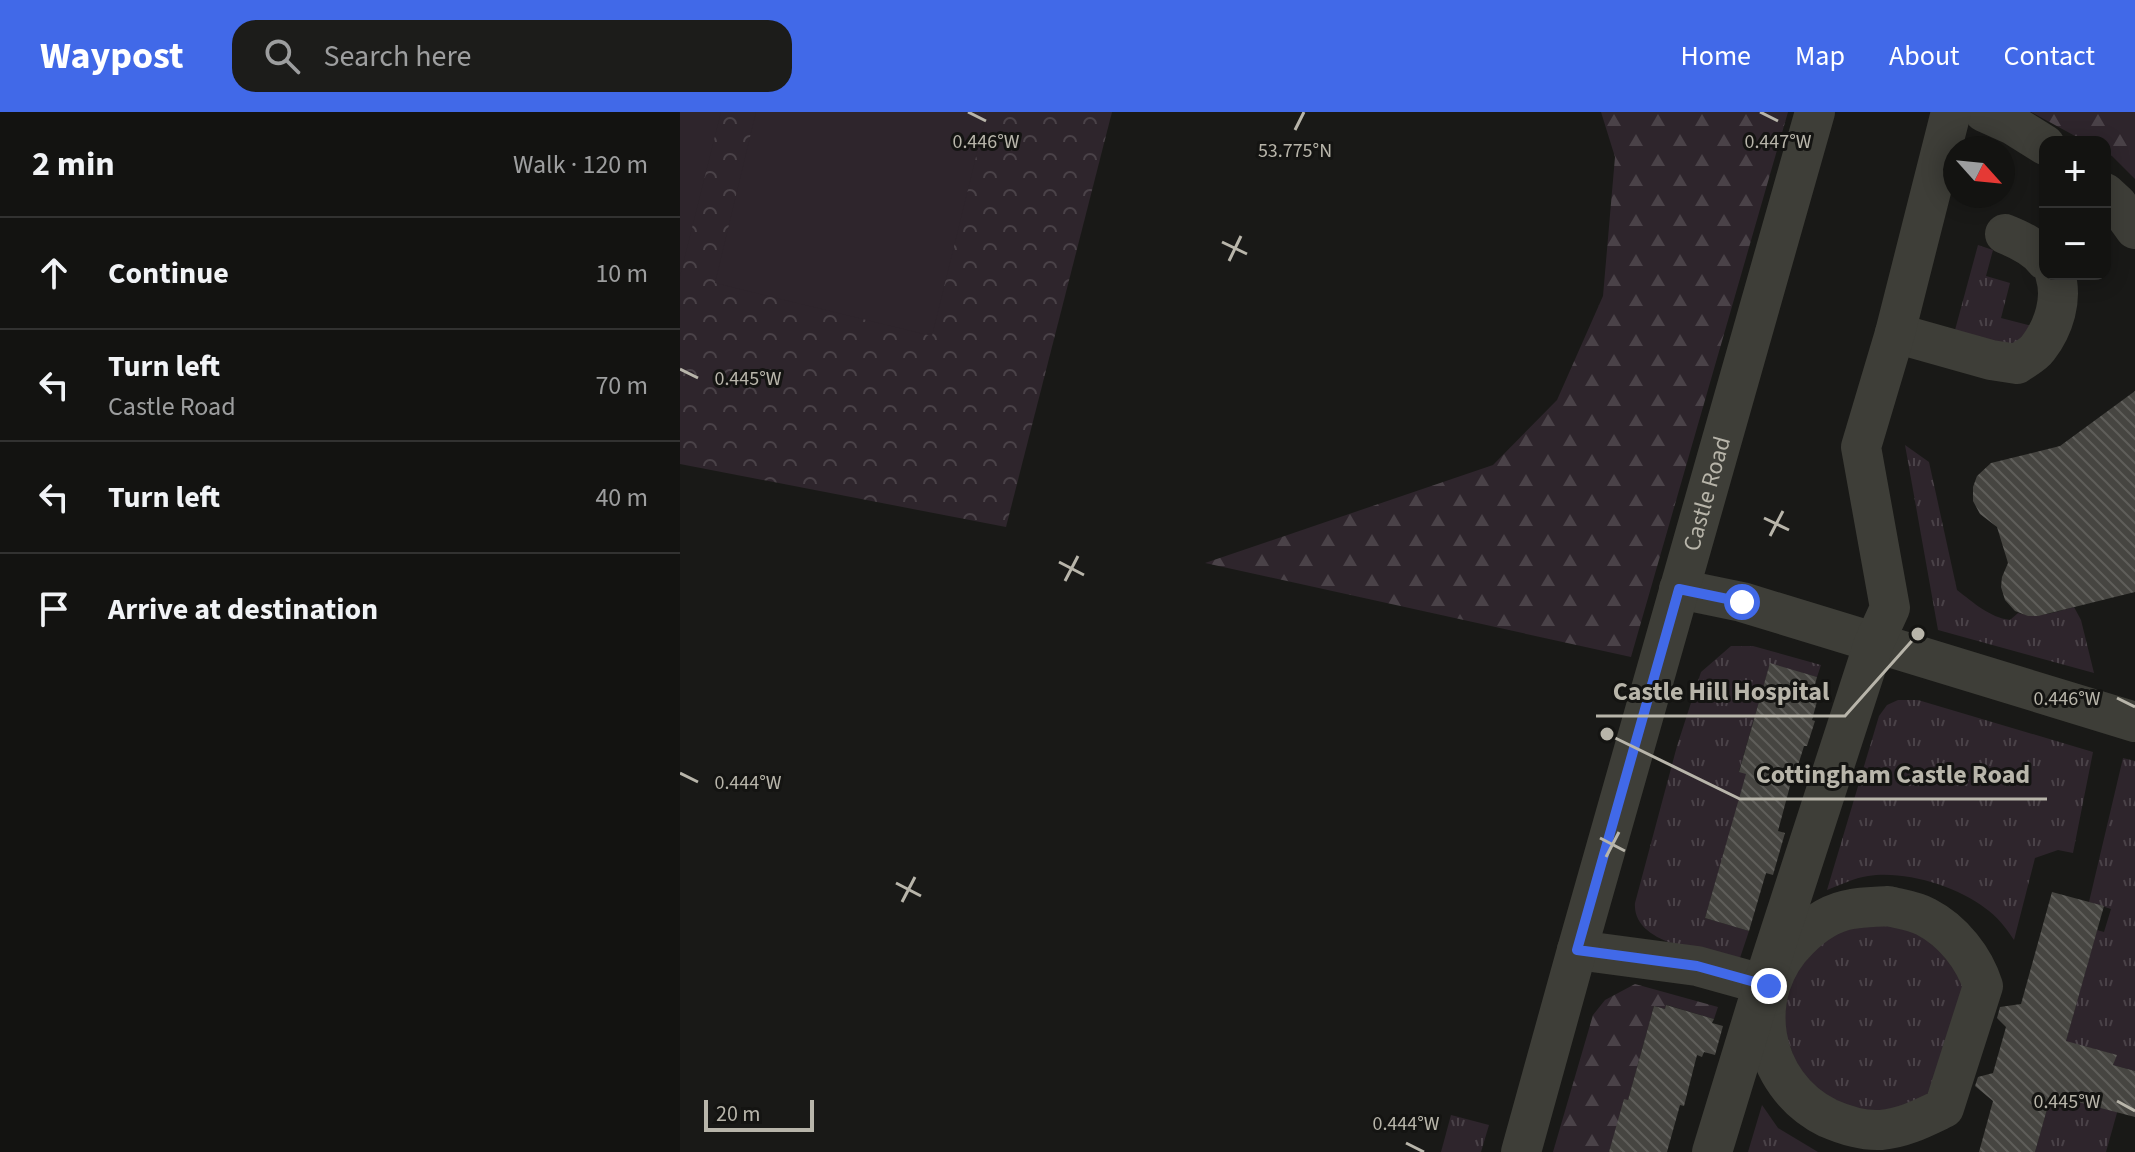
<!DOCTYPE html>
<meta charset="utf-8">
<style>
:root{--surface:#131311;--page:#1c1c1a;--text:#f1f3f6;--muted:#9d9e9f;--line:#323231;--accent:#4169e8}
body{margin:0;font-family:"Source Sans 3",sans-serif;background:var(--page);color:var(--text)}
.controls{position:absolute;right:24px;top:24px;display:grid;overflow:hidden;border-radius:16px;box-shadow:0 4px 20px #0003}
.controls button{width:72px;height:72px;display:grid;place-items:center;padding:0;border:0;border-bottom:2px solid var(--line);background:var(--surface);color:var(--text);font:40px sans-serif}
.compass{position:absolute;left:1263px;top:24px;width:72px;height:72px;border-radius:50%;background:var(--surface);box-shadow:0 4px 20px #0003;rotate:117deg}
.scale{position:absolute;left:24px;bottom:20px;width:110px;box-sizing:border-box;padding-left:8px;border:4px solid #b8b5aa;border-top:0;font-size:22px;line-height:28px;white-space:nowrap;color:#b8b5aa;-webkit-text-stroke:6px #141412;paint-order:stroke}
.stop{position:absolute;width:24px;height:24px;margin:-18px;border:6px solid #4169e8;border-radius:50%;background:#fff}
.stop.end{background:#4169e8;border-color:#fff;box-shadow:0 2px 8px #0008}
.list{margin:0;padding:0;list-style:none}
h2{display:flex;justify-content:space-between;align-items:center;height:104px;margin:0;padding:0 32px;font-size:34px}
h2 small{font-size:26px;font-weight:400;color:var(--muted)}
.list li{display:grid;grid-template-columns:52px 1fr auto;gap:24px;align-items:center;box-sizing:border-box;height:112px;padding:0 32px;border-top:2px solid var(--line)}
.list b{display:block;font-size:30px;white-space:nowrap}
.list p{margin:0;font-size:26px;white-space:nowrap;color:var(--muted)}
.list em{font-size:26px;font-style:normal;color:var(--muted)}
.icon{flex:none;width:44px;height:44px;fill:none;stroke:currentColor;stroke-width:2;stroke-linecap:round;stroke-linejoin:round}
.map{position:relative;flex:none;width:1455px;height:1040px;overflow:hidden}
header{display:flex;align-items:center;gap:48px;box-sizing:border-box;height:112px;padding:0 40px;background:var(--accent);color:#fff}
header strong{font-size:38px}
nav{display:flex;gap:44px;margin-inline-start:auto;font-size:28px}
.search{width:560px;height:72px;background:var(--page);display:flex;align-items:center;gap:20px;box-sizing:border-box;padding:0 28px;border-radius:24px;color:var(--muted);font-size:30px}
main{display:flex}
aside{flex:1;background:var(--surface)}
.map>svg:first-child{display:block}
.grass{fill:url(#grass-tufts)}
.forest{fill:url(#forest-firs)}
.park{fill:url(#park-crowns)}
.garden{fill:#2e252c}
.building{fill:url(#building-back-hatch)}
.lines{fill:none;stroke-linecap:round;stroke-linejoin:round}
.minor{stroke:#3e3e38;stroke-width:40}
.route{stroke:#4169e8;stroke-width:10}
.ticks{fill:none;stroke:#b8b5aa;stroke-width:3}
.labels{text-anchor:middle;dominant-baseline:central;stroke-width:6;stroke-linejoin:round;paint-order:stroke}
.street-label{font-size:24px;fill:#b8b5aa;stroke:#141412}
.ticks-label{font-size:20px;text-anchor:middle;fill:#b8b5aa;stroke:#141412;stroke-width:6;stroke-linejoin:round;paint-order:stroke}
.leader{fill:none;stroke:#b8b5aa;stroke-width:3}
.callout-dot{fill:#b8b5aa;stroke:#141412;stroke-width:3}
.callout-label{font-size:26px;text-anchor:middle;font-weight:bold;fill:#b8b5aa;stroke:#141412;stroke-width:6;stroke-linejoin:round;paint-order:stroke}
</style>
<header>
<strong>Waypost</strong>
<div class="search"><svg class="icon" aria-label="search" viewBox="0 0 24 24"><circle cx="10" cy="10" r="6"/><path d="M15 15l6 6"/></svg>Search here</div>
<nav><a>Home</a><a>Map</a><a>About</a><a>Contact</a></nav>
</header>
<main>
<aside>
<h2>2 min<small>Walk · 120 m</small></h2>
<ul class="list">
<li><svg class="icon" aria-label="ahead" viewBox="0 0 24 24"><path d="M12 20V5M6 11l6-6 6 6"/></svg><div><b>Continue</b></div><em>10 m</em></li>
<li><svg class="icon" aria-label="left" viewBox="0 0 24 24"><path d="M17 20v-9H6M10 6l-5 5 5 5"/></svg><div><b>Turn left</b><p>Castle Road</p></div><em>70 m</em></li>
<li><svg class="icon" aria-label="left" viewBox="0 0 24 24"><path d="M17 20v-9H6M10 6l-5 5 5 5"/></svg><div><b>Turn left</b></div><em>40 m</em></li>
<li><svg class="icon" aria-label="arrive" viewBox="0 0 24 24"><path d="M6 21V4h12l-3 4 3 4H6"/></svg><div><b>Arrive at destination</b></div></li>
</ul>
</aside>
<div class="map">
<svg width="1455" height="1040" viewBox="0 0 1455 1040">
<defs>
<pattern id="grass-tufts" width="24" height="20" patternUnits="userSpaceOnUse" patternTransform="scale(2)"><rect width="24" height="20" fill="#2e252c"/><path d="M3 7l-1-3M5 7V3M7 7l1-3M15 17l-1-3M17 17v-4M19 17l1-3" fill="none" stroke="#4a4248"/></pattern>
<pattern id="forest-firs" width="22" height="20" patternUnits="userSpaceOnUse" patternTransform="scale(2)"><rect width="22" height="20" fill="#2e252c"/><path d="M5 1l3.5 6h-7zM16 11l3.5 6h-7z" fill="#4a4248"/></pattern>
<pattern id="park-crowns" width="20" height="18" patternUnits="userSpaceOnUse" patternTransform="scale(2)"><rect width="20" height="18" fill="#2e252c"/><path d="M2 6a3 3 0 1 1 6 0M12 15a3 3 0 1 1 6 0" fill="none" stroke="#4a4248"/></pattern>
<pattern id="building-back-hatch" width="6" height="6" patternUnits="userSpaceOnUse" patternTransform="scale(2)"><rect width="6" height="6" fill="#464541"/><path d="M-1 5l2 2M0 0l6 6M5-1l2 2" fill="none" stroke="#5f5e5a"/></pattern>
</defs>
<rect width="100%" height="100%" fill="#191917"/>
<!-- grass -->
<g class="grass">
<path d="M 1298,133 L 1313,138 L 1306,164 L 1330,171 L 1321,206 L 1352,214 L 1335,232 L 1317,230 L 1275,218 Z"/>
<path d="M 1225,333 L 1249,350 L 1277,478 C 1294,491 1309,505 1330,508 L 1338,501 C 1357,507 1375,500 1394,495 L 1401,508 L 1414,561 L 1258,518 Z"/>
<path d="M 1051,534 L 1073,534 L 1141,553 L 1137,565 L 1090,552 L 1059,659 L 1107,674 L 1057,696 L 1025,806 L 1069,819 L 1060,846 C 1030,840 952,834 955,791 L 997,634 L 1021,560 Z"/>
<path d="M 1218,588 L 1238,588 L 1413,640 L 1393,741 L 1378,738 L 1355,746 L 1334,828 C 1326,816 1317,804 1305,796 C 1277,774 1224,758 1188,764 C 1174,766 1160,773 1147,778 L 1199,604 L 1207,593 Z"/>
<path d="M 1443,646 L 1455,649 L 1455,959 L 1433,953 L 1436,943 L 1411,936 L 1380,950 L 1417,818 L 1424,820 L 1431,797 L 1409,790 Z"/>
<path d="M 1208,794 L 1303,874 L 1232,1012 L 1132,998 L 1089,874 L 1106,839 Z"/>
<path d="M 1377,961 L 1440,990 L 1426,1040 L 1355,1040 Z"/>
<path d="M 1082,993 L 1098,1016 L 1138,1040 L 1068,1040 Z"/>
<path d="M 771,1003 L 809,1013 L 801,1040 L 761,1040 Z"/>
</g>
<!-- forest -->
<g class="forest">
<path d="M 921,0 L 1108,0 L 951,545 L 525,451 L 813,353 L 877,288 L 923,184 L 935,45 Z"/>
<path d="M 1351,0 L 1455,0 L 1455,67 L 1432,44 L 1425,40 L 1425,30 L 1406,30 Z"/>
<path d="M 955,872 L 1038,895 L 1034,907 L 987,893 L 985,897 L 974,894 L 948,988 L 929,1040 L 873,1040 L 913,903 L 925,888 Z"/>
</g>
<!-- park -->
<path class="park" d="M 0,0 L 432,0 L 326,415 L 0,352 Z"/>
<!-- garden -->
<g class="garden">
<path d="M 0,0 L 41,0 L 0,164 Z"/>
<path d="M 76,0 L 307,0 L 252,224 L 35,171 Z"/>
</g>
<!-- building -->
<g class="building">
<path d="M 1455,279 L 1455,480 L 1358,504 L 1348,504 L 1335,499 L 1325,488 L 1321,475 L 1322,465 L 1328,451 L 1317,415 L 1300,402 L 1293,389 L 1293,375 L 1297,364 L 1311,351 L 1380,334 Z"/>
<path d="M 1090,551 L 1137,565 L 1133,580 L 1139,582 L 1132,608 L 1135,609 L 1127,634 L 1124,634 L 1116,660 L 1114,659 L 1098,719 L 1105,721 L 1093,763 L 1086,761 L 1069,819 L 1025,806 L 1066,662 L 1059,660 Z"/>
<path d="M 1372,780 L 1424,794 L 1386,929 L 1437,943 L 1433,953 L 1455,959 L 1455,1005 L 1371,983 L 1355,1040 L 1299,1040 L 1313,989 L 1295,974 L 1298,965 L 1313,961 L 1326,915 L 1317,906 L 1320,895 L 1341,892 Z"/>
<path d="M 986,893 L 1034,907 L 1032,911 L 1043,914 L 1035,943 L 1024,940 L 1022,945 L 1017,943 L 1004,994 L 1000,993 L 987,1040 L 929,1040 L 944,987 L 948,988 L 974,894 L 985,897 Z"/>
</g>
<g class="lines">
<!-- minor -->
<g class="minor">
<path d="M 1304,0 L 1333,13 L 1365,33"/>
<path d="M 1425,81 L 1437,92 L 1455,117"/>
<path d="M 1325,122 C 1340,128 1355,135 1365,148"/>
<path d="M 1215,221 L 1311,248 L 1337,252 C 1344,247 1353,243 1358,236 C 1374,215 1383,187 1375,162"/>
<path d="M 999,477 L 1062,490 L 1455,610"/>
<path d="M 1208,794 C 1220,797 1235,799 1246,805 C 1273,819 1294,846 1303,874 L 1264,996 C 1243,1006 1224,1016 1201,1018 C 1183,1019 1164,1013 1148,1006 C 1079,972 1064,880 1119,827 C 1133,813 1152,800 1172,797 C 1183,795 1196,795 1208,794 Z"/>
<path d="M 897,838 L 1017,854 L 1089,874"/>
<path id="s1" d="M 841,1040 L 897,838 L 1135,0"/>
<path d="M 1032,1040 L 1083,873 L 1194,531 L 1210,496 L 1181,335 L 1215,221 L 1271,0"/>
</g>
</g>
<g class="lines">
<!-- route -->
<path class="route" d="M 1062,490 L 999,477 L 897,838 L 1017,854 L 1089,874"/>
</g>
<!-- ticks -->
<path class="ticks" d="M 288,0 L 306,9M 1080,0 L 1098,9M 615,18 L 624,0M 542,130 L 567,142M 549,149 L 561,124M 0,257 L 18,266M 1084,406 L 1109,418M 1090,424 L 1103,399M 379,450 L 404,463M 385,469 L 398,444M 1437,586 L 1455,595M 0,661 L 18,670M 920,726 L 945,739M 926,745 L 939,720M 216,771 L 241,784M 222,790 L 235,765M 1437,989 L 1455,999M 726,1031 L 744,1040"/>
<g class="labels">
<!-- street labels -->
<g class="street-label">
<text stroke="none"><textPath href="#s1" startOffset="684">Castle Road</textPath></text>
</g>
</g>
<g class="ticks-label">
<text x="306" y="36">0.446°W</text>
<text x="1098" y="36">0.447°W</text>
<text x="615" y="45">53.775°N</text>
<text x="68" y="273">0.445°W</text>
<text x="1387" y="593">0.446°W</text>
<text x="68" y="677">0.444°W</text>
<text x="1387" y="996">0.445°W</text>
<text x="726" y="1018">0.444°W</text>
</g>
<!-- callouts -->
<path class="leader" d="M1238 522L1165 604H916M927 622L1060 687H1367"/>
<g class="callout-dot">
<circle cx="1238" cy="522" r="8"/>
<circle cx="927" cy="622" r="8"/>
</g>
<g class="callout-label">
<text x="1041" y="588">Castle Hill Hospital</text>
<text x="1213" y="671">Cottingham Castle Road</text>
</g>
</svg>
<div class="controls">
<button>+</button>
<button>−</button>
</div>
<svg class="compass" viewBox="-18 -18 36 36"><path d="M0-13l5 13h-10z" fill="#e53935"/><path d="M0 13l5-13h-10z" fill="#9d9e9f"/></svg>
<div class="scale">20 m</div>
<div class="stop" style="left:1062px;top:490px"></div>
<div class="stop end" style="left:1089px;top:874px"></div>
</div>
</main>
